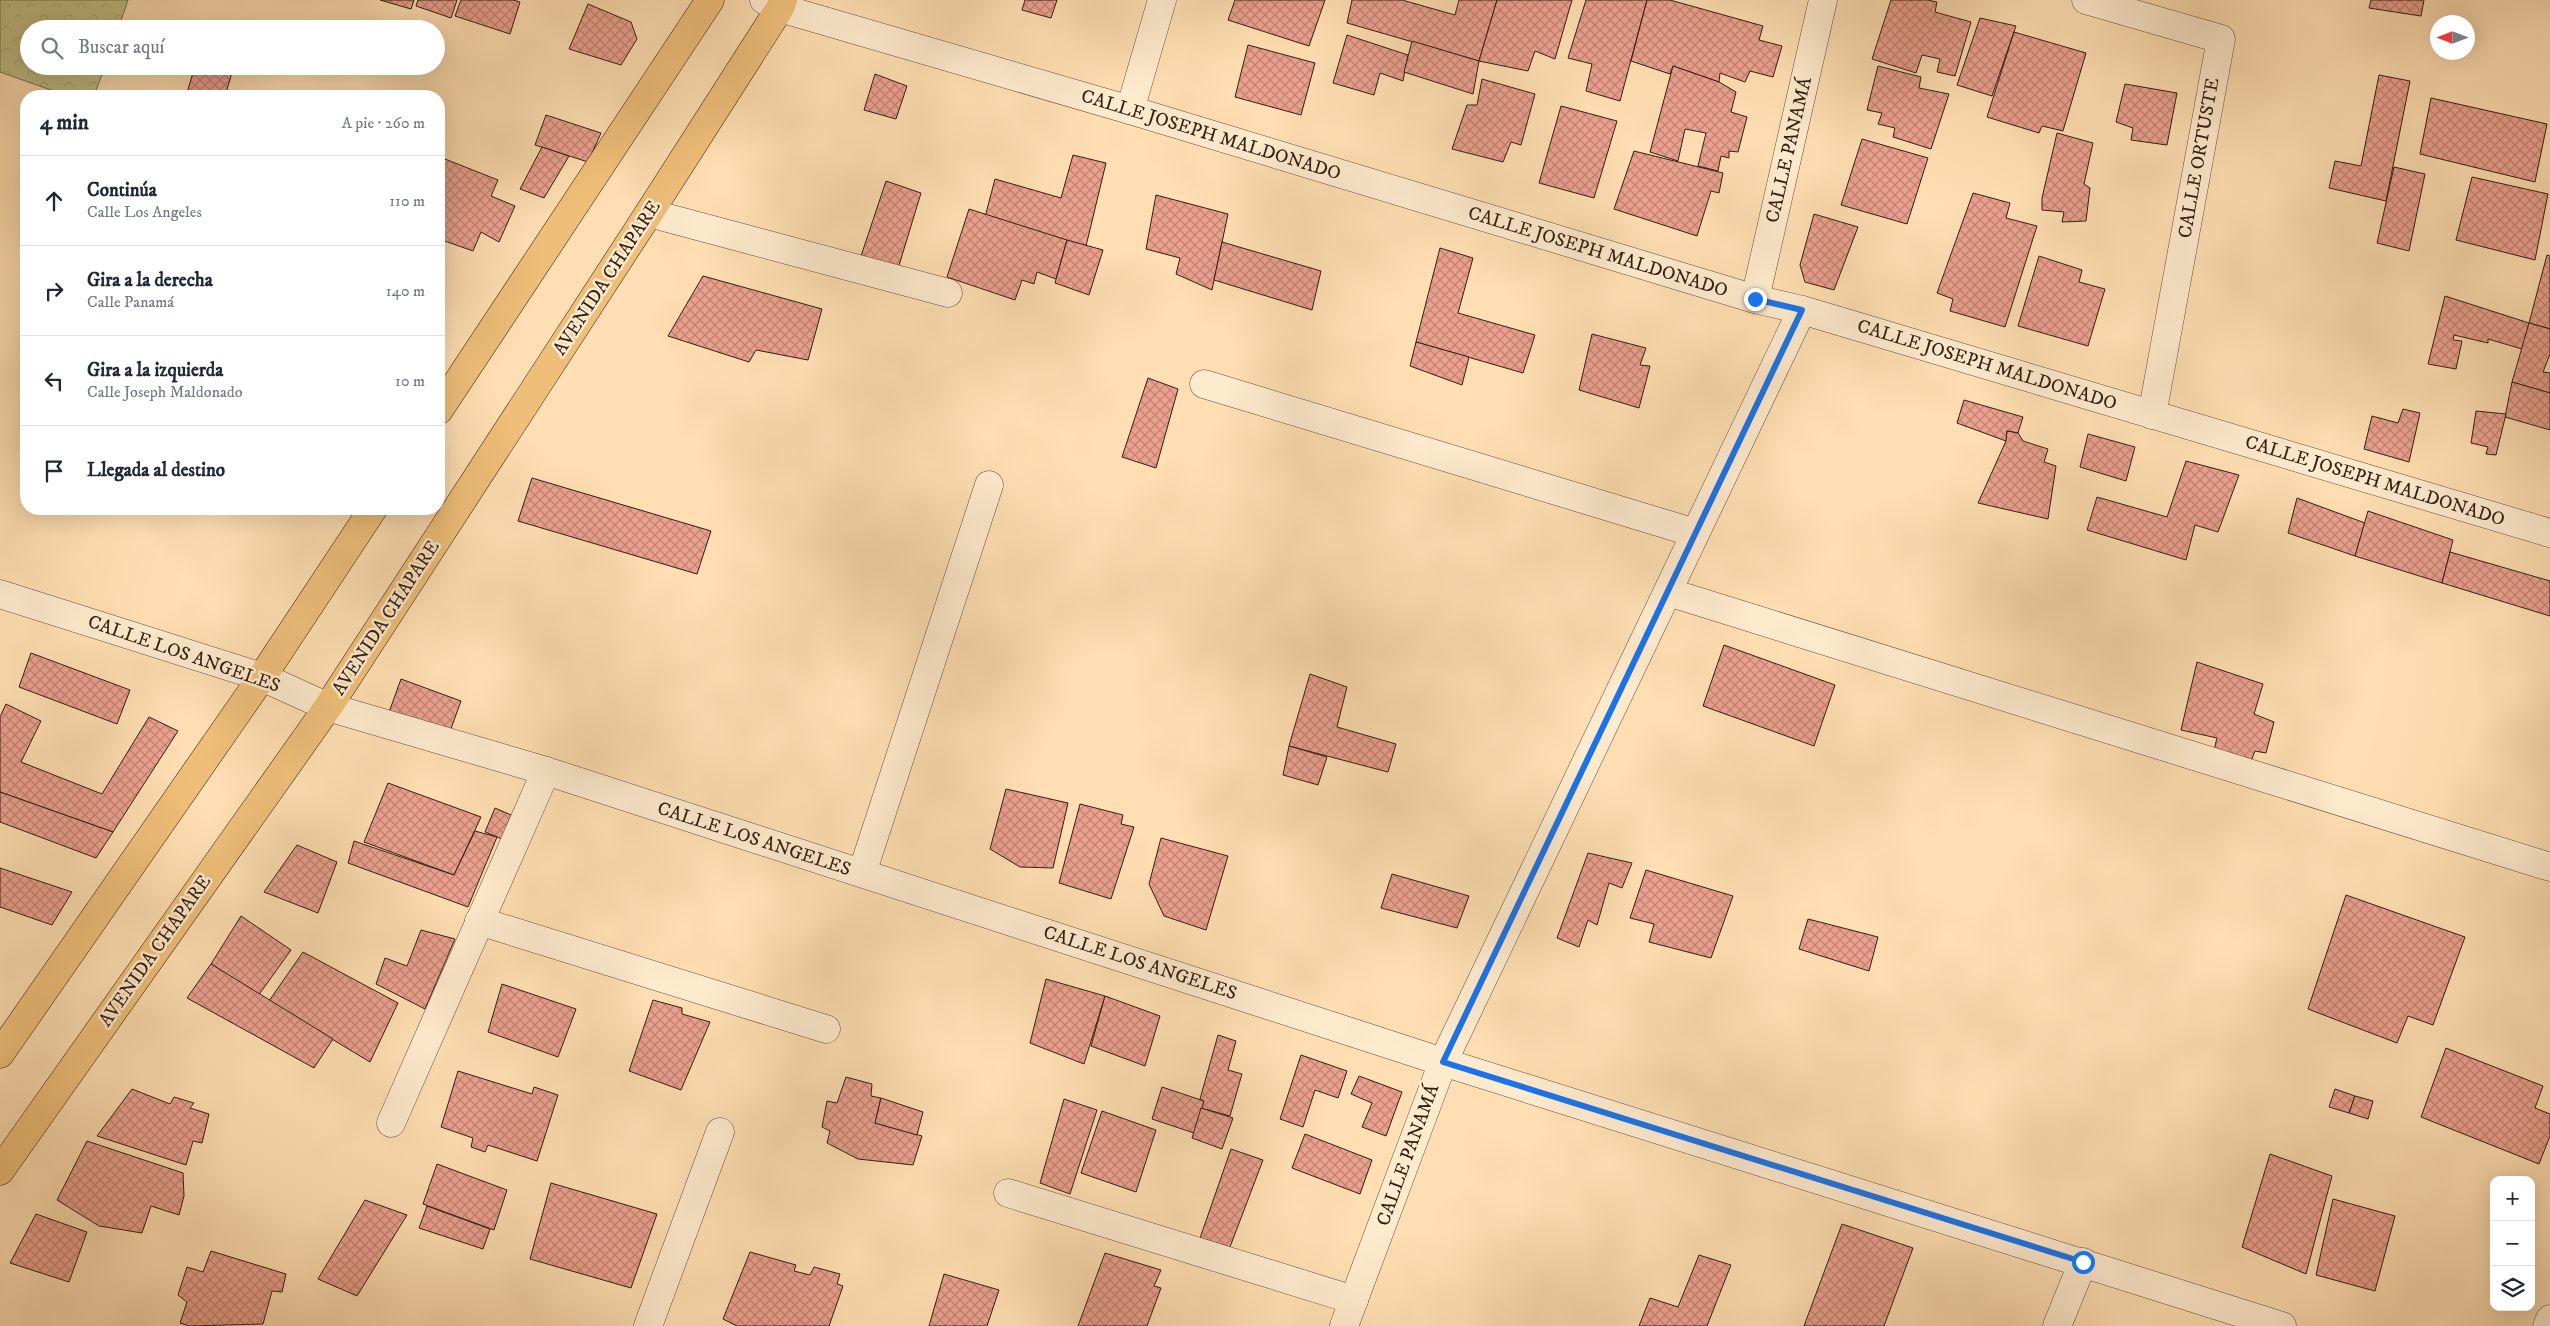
<!DOCTYPE html>
<html lang="es">
<meta charset="utf-8">
<style>
:root{--surface:#fff;--page:#f6f6f7;--text:#1f2937;--muted:#747a83;--line:#e0e1e3}
body{margin:0;font-family:"IM FELL DW Pica",serif;background:var(--page);color:var(--text)}
.controls{position:absolute;right:15px;bottom:15px;display:grid;overflow:hidden;border-radius:10px;box-shadow:0 5px 20px #0002}
.controls button{width:45px;height:45px;display:grid;place-items:center;padding:0;border:0;border-bottom:1px solid var(--line);background:var(--surface);color:var(--text);font:25px sans-serif}
.compass{position:absolute;left:2430px;top:15px;width:45px;height:45px;border-radius:50%;background:var(--surface);box-shadow:0 5px 20px #0002;rotate:270deg}
.stop{position:absolute;width:15px;height:15px;margin:-11px;border:4px solid #1a73e8;border-radius:50%;background:#fff}
.stop.end{background:#1a73e8;border-color:#fff;box-shadow:0 1px 5px #0008}
.list{margin:0;padding:0;list-style:none}
h2{display:flex;justify-content:space-between;align-items:center;height:65px;margin:0;padding:0 20px;font-size:21px}
h2 small{font-size:16px;font-weight:400;color:var(--muted)}
.list li{display:grid;grid-template-columns:32px 1fr auto;gap:15px;align-items:center;box-sizing:border-box;height:90px;padding:0 20px;border-top:1px solid var(--line)}
.list b{display:block;font-size:19px;white-space:nowrap}
.list p{margin:0;font-size:16px;white-space:nowrap;color:var(--muted)}
.list em{font-size:16px;font-style:normal;color:var(--muted)}
.icon{flex:none;width:28px;height:28px;fill:none;stroke:currentColor;stroke-width:2;stroke-linecap:round;stroke-linejoin:round}
.map{position:relative;flex:none;width:2550px;height:1326px;overflow:hidden}
.search{position:absolute;background:var(--surface);box-shadow:0 5px 20px #0002;left:20px;top:20px;width:425px;height:55px;display:flex;align-items:center;gap:12px;box-sizing:border-box;padding:0 18px;border-radius:28px;color:var(--muted);font-size:19px}
.panel{position:absolute;background:var(--surface);box-shadow:0 5px 20px #0002;left:20px;top:90px;width:425px;height:425px;border-radius:20px}
.map>svg:first-child{display:block}
.forest{fill:url(#forest-crowns);stroke:#7a6f4e}
.building{fill:url(#building-cross-hatch);stroke:#311e13}
.lines{fill:none;stroke-linecap:round;stroke-linejoin:round}
.minor-casing{stroke:#644e3b;stroke-width:29}
.major-casing{stroke:#311e13;stroke-width:29}
.minor{stroke:#feeacd;stroke-width:28}
.major{stroke:#efbf79;stroke-width:28}
.route{stroke:#1a73e8;stroke-width:6}
.labels{text-anchor:middle;dominant-baseline:central;stroke-width:5;stroke-linejoin:round;paint-order:stroke}
.street-label{font-size:19px;fill:#311e13;stroke:#feeacd}
</style>
<div class="map">
<svg width="2550" height="1326" viewBox="0 0 2550 1326">
<defs>
<pattern id="forest-crowns" width="20" height="18" patternUnits="userSpaceOnUse" patternTransform="scale(1.25)"><rect width="20" height="18" fill="#c3c089"/><path d="M2 6a3 3 0 1 1 6 0M12 15a3 3 0 1 1 6 0" fill="none" stroke="#a8a575"/></pattern>
<pattern id="building-cross-hatch" width="8" height="8" patternUnits="userSpaceOnUse" patternTransform="scale(1.25)"><rect width="8" height="8" fill="#eca18f"/><path d="M0 0l8 8M0 8l8-8" fill="none" stroke="#c08374"/></pattern>
</defs>
<rect width="100%" height="100%" fill="#fedeb2"/>
<filter id="stains"><feTurbulence type="fractalNoise" baseFrequency=".004" numOctaves="4"/><feColorMatrix values="0 0 0 0 .2 0 0 0 0 .09 0 0 0 0 .02 0 0 0 .5 -.17"/></filter>
<radialGradient id="worn" r=".72"><stop offset=".6" stop-color="#630" stop-opacity="0"/><stop offset="1" stop-color="#630" stop-opacity=".3"/></radialGradient>
<!-- forest -->
<path class="forest" d="M 0,0 L 128,0 L 118,29 L 29,29 L 29,66 L 105,66 L 94,96 L 68,96 L 0,72 Z"/>
<!-- building -->
<g class="building">
<path d="M 380,0 L 414,0 L 411,9 Z"/>
<path d="M 418,0 L 457,0 L 451,18 L 416,6 Z"/>
<path d="M 461,0 L 513,0 L 520,2 L 510,34 L 455,16 Z"/>
<path d="M 1025,0 L 1057,0 L 1051,18 L 1022,10 Z"/>
<path d="M 1235,0 L 1325,0 L 1309,46 L 1228,20 Z"/>
<path d="M 1352,0 L 1402,0 L 1455,15 L 1459,0 L 1497,0 L 1479,61 L 1347,23 Z"/>
<path d="M 1497,0 L 1572,0 L 1555,59 L 1535,51 L 1528,71 L 1479,61 Z"/>
<path d="M 1586,0 L 1647,0 L 1620,101 L 1586,91 L 1592,64 L 1568,58 Z"/>
<path d="M 1647,0 L 1670,0 L 1763,26 L 1759,40 L 1782,46 L 1773,77 L 1750,71 L 1745,82 L 1720,73 L 1719,82 L 1673,66 L 1670,74 L 1631,61 Z"/>
<path d="M 1891,0 L 1928,0 L 1937,2 L 1935,12 L 1971,22 L 1955,76 L 1937,72 L 1940,59 L 1922,55 L 1916,73 L 1872,59 Z"/>
<path d="M 2371,0 L 2424,0 L 2421,16 L 2369,8 Z"/>
<path d="M 588,4 L 631,22 L 637,39 L 621,65 L 569,49 Z"/>
<path d="M 1980,18 L 2016,26 L 1992,96 L 1957,85 Z"/>
<path d="M 2014,32 L 2086,53 L 2063,131 L 2042,126 L 2039,133 L 1987,117 Z"/>
<path d="M 1347,35 L 1408,55 L 1403,81 L 1380,73 L 1374,95 L 1333,83 Z"/>
<path d="M 1412,41 L 1479,61 L 1473,94 L 1404,72 Z"/>
<path d="M 1248,45 L 1315,63 L 1301,115 L 1235,97 Z"/>
<path d="M 195,66 L 234,66 L 225,96 L 186,96 Z"/>
<path d="M 1673,66 L 1719,82 L 1736,92 L 1731,112 L 1747,117 L 1738,152 L 1729,151 L 1729,158 L 1721,156 L 1718,171 L 1698,166 L 1706,133 L 1685,129 L 1678,161 L 1650,152 Z"/>
<path d="M 1878,66 L 1921,77 L 1919,88 L 1949,94 L 1931,149 L 1893,137 L 1895,128 L 1878,124 L 1882,113 L 1867,110 Z"/>
<path d="M 875,74 L 907,86 L 896,119 L 864,110 Z"/>
<path d="M 2379,75 L 2410,81 L 2386,201 L 2329,188 L 2335,161 L 2361,166 Z"/>
<path d="M 1482,79 L 1535,94 L 1521,145 L 1511,142 L 1503,162 L 1452,149 L 1467,105 L 1477,105 Z"/>
<path d="M 2125,84 L 2177,93 L 2167,145 L 2131,140 L 2133,128 L 2116,122 Z"/>
<path d="M 2431,98 L 2547,124 L 2535,182 L 2420,154 Z"/>
<path d="M 1561,106 L 1617,121 L 1594,198 L 1539,183 Z"/>
<path d="M 546,115 L 601,133 L 588,162 L 535,145 Z"/>
<path d="M 2057,133 L 2093,143 L 2084,184 L 2090,188 L 2086,221 L 2062,222 L 2064,212 L 2042,210 L 2042,198 Z"/>
<path d="M 1862,139 L 1928,158 L 1907,224 L 1841,205 Z"/>
<path d="M 542,147 L 569,156 L 544,198 L 520,189 Z"/>
<path d="M 1634,151 L 1723,173 L 1719,193 L 1711,191 L 1697,236 L 1614,209 Z"/>
<path d="M 1073,155 L 1106,163 L 1086,246 L 985,217 L 995,179 L 1061,198 Z"/>
<path d="M 445,159 L 498,180 L 491,196 L 515,206 L 499,242 L 481,232 L 473,251 L 439,239 L 439,176 Z"/>
<path d="M 2394,167 L 2425,174 L 2409,251 L 2377,243 Z"/>
<path d="M 2472,177 L 2548,194 L 2535,260 L 2456,240 Z"/>
<path d="M 886,181 L 921,193 L 897,272 L 859,262 Z"/>
<path d="M 1973,193 L 2010,203 L 2006,218 L 2037,226 L 2005,327 L 1950,311 L 1953,299 L 1937,293 Z"/>
<path d="M 1156,195 L 1228,214 L 1212,290 L 1176,274 L 1180,258 L 1146,249 Z"/>
<path d="M 969,209 L 1067,240 L 1056,279 L 1037,272 L 1034,284 L 1022,280 L 1015,300 L 947,277 Z"/>
<path d="M 1814,214 L 1858,227 L 1834,290 L 1805,282 L 1800,265 Z"/>
<path d="M 1067,240 L 1103,250 L 1089,295 L 1055,283 Z"/>
<path d="M 1222,242 L 1321,271 L 1312,310 L 1214,280 Z"/>
<path d="M 1440,248 L 1473,258 L 1458,313 L 1535,335 L 1523,373 L 1416,342 Z"/>
<path d="M 2547,255 L 2550,256 L 2550,329 L 2529,323 Z"/>
<path d="M 2039,256 L 2082,270 L 2079,282 L 2105,289 L 2088,346 L 2018,326 Z"/>
<path d="M 703,276 L 822,309 L 808,360 L 756,350 L 749,362 L 668,336 Z"/>
<path d="M 2445,296 L 2529,323 L 2522,349 L 2488,339 L 2488,343 L 2454,335 L 2453,340 L 2462,341 L 2456,369 L 2428,364 Z"/>
<path d="M 2529,323 L 2550,329 L 2550,354 L 2543,372 L 2550,373 L 2550,393 L 2512,382 Z"/>
<path d="M 1592,334 L 1646,348 L 1640,365 L 1650,366 L 1639,408 L 1579,390 Z"/>
<path d="M 1416,342 L 1469,357 L 1462,385 L 1410,366 Z"/>
<path d="M 1148,378 L 1178,389 L 1156,468 L 1122,457 Z"/>
<path d="M 2512,382 L 2550,393 L 2550,430 L 2505,417 Z"/>
<path d="M 1964,400 L 2023,417 L 2018,433 L 2007,431 L 2006,441 L 1957,423 Z"/>
<path d="M 2403,409 L 2420,413 L 2409,462 L 2364,449 L 2372,416 L 2398,423 Z"/>
<path d="M 2476,411 L 2506,414 L 2496,455 L 2486,454 L 2488,447 L 2471,443 Z"/>
<path d="M 2007,431 L 2018,433 L 2023,441 L 2048,449 L 2044,462 L 2056,466 L 2048,519 L 1978,503 L 2006,441 Z"/>
<path d="M 2088,434 L 2135,447 L 2126,481 L 2080,467 Z"/>
<path d="M 2186,461 L 2239,475 L 2218,532 L 2195,525 L 2186,560 L 2087,530 L 2097,497 L 2167,517 Z"/>
<path d="M 532,478 L 711,531 L 697,574 L 518,521 Z"/>
<path d="M 2297,498 L 2365,523 L 2355,556 L 2288,533 Z"/>
<path d="M 2368,511 L 2453,540 L 2442,583 L 2355,556 Z"/>
<path d="M 2450,552 L 2550,581 L 2550,616 L 2442,583 Z"/>
<path d="M 1724,645 L 1835,685 L 1814,746 L 1703,706 Z"/>
<path d="M 31,653 L 130,690 L 117,724 L 19,687 Z"/>
<path d="M 2197,662 L 2263,684 L 2254,714 L 2274,722 L 2266,753 L 2255,751 L 2251,761 L 2214,750 L 2217,738 L 2181,730 Z"/>
<path d="M 1310,674 L 1347,687 L 1337,727 L 1396,744 L 1388,772 L 1289,746 Z"/>
<path d="M 401,679 L 461,701 L 448,737 L 388,715 Z"/>
<path d="M 6,704 L 41,721 L 21,762 L 102,794 L 149,717 L 178,731 L 113,832 L 0,792 L 0,717 Z"/>
<path d="M 1289,746 L 1327,757 L 1318,785 L 1283,775 Z"/>
<path d="M 388,783 L 481,817 L 454,875 L 364,842 Z"/>
<path d="M 1006,789 L 1068,803 L 1053,868 L 1020,867 L 990,849 Z"/>
<path d="M 0,792 L 113,832 L 96,858 L 0,822 Z"/>
<path d="M 1080,804 L 1123,815 L 1121,824 L 1134,827 L 1111,899 L 1059,883 Z"/>
<path d="M 495,808 L 511,815 L 502,839 L 485,832 Z"/>
<path d="M 475,831 L 497,837 L 468,907 L 348,863 L 354,841 L 454,875 Z"/>
<path d="M 1161,838 L 1228,856 L 1206,930 L 1164,916 L 1149,884 Z"/>
<path d="M 297,845 L 337,862 L 318,913 L 264,892 Z"/>
<path d="M 1588,853 L 1632,863 L 1622,888 L 1609,883 L 1597,925 L 1588,920 L 1579,947 L 1557,938 Z"/>
<path d="M 0,868 L 72,892 L 52,925 L 0,907 Z"/>
<path d="M 1646,870 L 1733,896 L 1711,958 L 1649,942 L 1654,924 L 1630,918 Z"/>
<path d="M 1392,874 L 1469,896 L 1457,928 L 1381,908 Z"/>
<path d="M 2346,895 L 2465,937 L 2433,1025 L 2408,1016 L 2397,1043 L 2308,1009 Z"/>
<path d="M 241,916 L 291,950 L 258,996 L 211,964 Z"/>
<path d="M 1808,919 L 1878,937 L 1869,971 L 1799,949 Z"/>
<path d="M 421,930 L 455,939 L 425,1009 L 376,984 L 385,958 L 407,966 Z"/>
<path d="M 303,952 L 398,1003 L 370,1062 L 269,1001 Z"/>
<path d="M 211,964 L 333,1039 L 314,1068 L 187,998 Z"/>
<path d="M 1046,979 L 1105,996 L 1084,1064 L 1030,1043 Z"/>
<path d="M 502,984 L 576,1009 L 558,1057 L 488,1032 Z"/>
<path d="M 1105,996 L 1160,1016 L 1145,1066 L 1091,1046 Z"/>
<path d="M 653,1000 L 682,1008 L 682,1014 L 710,1022 L 681,1090 L 629,1071 Z"/>
<path d="M 1218,1035 L 1236,1041 L 1228,1070 L 1242,1074 L 1230,1116 L 1201,1108 L 1204,1101 L 1200,1099 Z"/>
<path d="M 2446,1048 L 2543,1086 L 2535,1108 L 2550,1114 L 2550,1136 L 2539,1164 L 2421,1117 Z"/>
<path d="M 1301,1055 L 1347,1071 L 1338,1098 L 1315,1090 L 1303,1127 L 1280,1119 Z"/>
<path d="M 458,1071 L 532,1094 L 534,1087 L 558,1095 L 537,1161 L 488,1145 L 485,1152 L 471,1147 L 473,1138 L 441,1127 Z"/>
<path d="M 1359,1076 L 1402,1092 L 1386,1136 L 1362,1127 L 1372,1103 L 1351,1094 Z"/>
<path d="M 846,1077 L 872,1084 L 871,1096 L 881,1098 L 875,1123 L 922,1136 L 913,1165 L 858,1159 L 827,1143 L 830,1131 L 822,1127 L 827,1101 L 837,1103 Z"/>
<path d="M 1162,1087 L 1204,1101 L 1194,1133 L 1152,1119 Z"/>
<path d="M 132,1089 L 170,1104 L 174,1097 L 194,1103 L 190,1108 L 209,1114 L 202,1143 L 193,1141 L 186,1165 L 97,1136 Z"/>
<path d="M 2335,1089 L 2355,1096 L 2349,1113 L 2329,1107 Z"/>
<path d="M 2355,1096 L 2373,1101 L 2368,1119 L 2349,1113 Z"/>
<path d="M 881,1098 L 923,1112 L 917,1135 L 875,1123 Z"/>
<path d="M 1064,1099 L 1097,1110 L 1070,1194 L 1040,1183 Z"/>
<path d="M 1201,1108 L 1233,1118 L 1222,1149 L 1192,1138 Z"/>
<path d="M 1102,1111 L 1156,1130 L 1136,1192 L 1081,1173 Z"/>
<path d="M 1305,1134 L 1372,1160 L 1360,1194 L 1292,1168 Z"/>
<path d="M 87,1141 L 183,1173 L 184,1196 L 179,1215 L 151,1206 L 142,1233 L 99,1226 L 57,1200 Z"/>
<path d="M 1231,1149 L 1263,1160 L 1230,1247 L 1200,1238 Z"/>
<path d="M 2270,1154 L 2332,1176 L 2306,1274 L 2242,1247 Z"/>
<path d="M 437,1164 L 507,1190 L 494,1230 L 423,1204 Z"/>
<path d="M 551,1183 L 657,1214 L 631,1288 L 530,1259 Z"/>
<path d="M 2333,1199 L 2395,1216 L 2375,1291 L 2316,1275 Z"/>
<path d="M 365,1200 L 407,1215 L 357,1296 L 318,1279 Z"/>
<path d="M 427,1206 L 490,1229 L 483,1249 L 419,1228 Z"/>
<path d="M 36,1214 L 87,1232 L 69,1282 L 10,1263 Z"/>
<path d="M 1842,1224 L 1913,1248 L 1884,1326 L 1804,1326 Z"/>
<path d="M 211,1251 L 286,1274 L 282,1292 L 272,1291 L 263,1324 L 189,1326 L 180,1323 L 187,1302 L 178,1295 L 187,1267 L 203,1272 Z"/>
<path d="M 750,1252 L 796,1265 L 794,1271 L 810,1275 L 814,1267 L 840,1274 L 837,1284 L 843,1286 L 829,1326 L 737,1326 L 723,1319 Z"/>
<path d="M 1105,1253 L 1161,1270 L 1154,1286 L 1161,1288 L 1147,1326 L 1078,1326 Z"/>
<path d="M 1699,1255 L 1731,1265 L 1707,1326 L 1639,1326 L 1650,1298 L 1678,1307 Z"/>
<path d="M 944,1274 L 999,1290 L 987,1326 L 929,1326 Z"/>
</g>
<g class="lines">
<!-- minor casing -->
<g class="minor-casing">
<g id="minor">
<path d="M 764,0 L 780,8 L 1130,110 L 1755,299 L 1802,310 L 2550,533"/>
<path d="M 2086,0 L 2221,39 L 2152,415"/>
<path d="M 1130,110 L 1162,0"/>
<path d="M 649,213 L 948,293"/>
<path d="M 1755,299 L 1823,0"/>
<path d="M 1204,384 L 1695,533"/>
<path d="M 1668,592 L 2550,867"/>
<path d="M 0,594 L 262,677 L 328,707 L 546,771 L 1443,1062 L 2282,1326"/>
<path d="M 862,873 L 989,485"/>
<path d="M 479,921 L 826,1029"/>
<path d="M 391,1123 L 546,771"/>
<path d="M 1008,1193 L 1354,1300"/>
<path d="M 648,1326 L 720,1132"/>
<path d="M 1344,1326 L 1443,1062 L 1802,310"/>
<path d="M 2057,1326 L 2083,1262"/>
<path d="M 2547,1326 L 2550,1319"/>
</g>
</g>
<!-- major casing -->
<g class="major-casing">
<g id="major">
<path d="M 439,410 L 710,0"/>
<path d="M 0,1054 L 262,677 L 373,509"/>
<path d="M 0,1171 L 328,707 L 649,213 L 780,8 L 783,0"/>
</g>
</g>
<!-- minor -->
<use href="#minor" class="minor"/>
<!-- major -->
<use href="#major" class="major"/>
</g>
<g class="lines">
<!-- route -->
<path class="route" d="M 1755,299 L 1802,310 L 1443,1062 L 2083,1262"/>
</g>
<g class="labels">
<!-- street labels -->
<g class="street-label">
<text transform="translate(1211 135) rotate(17)">CALLE JOSEPH MALDONADO</text>
<text transform="translate(1789 150) rotate(-77)">CALLE PANAMÁ</text>
<text transform="translate(2199 158) rotate(-80)">CALLE ORTUSTE</text>
<text transform="translate(1598 252) rotate(17)">CALLE JOSEPH MALDONADO</text>
<text transform="translate(607 278) rotate(-57)">AVENIDA CHAPARE</text>
<text transform="translate(1987 365) rotate(17)">CALLE JOSEPH MALDONADO</text>
<text transform="translate(2375 481) rotate(17)">CALLE JOSEPH MALDONADO</text>
<text transform="translate(386 618) rotate(-57)">AVENIDA CHAPARE</text>
<text transform="translate(184 654) rotate(19)">CALLE LOS ANGELES</text>
<text transform="translate(754 839) rotate(18)">CALLE LOS ANGELES</text>
<text transform="translate(155 951) rotate(-55)">AVENIDA CHAPARE</text>
<text transform="translate(1140 963) rotate(18)">CALLE LOS ANGELES</text>
<text transform="translate(1408 1155) rotate(-70)">CALLE PANAMÁ</text>
</g>
</g>
<rect width="100%" height="100%" filter="url(#stains)"/>
<rect width="100%" height="100%" fill="url(#worn)"/>
</svg>
<div class="controls">
<button>+</button>
<button>−</button>
<button><svg class="icon" aria-label="layers" viewBox="0 0 24 24"><path d="M12 4l9 5-9 5-9-5zM3 14l9 5 9-5"/></svg></button>
</div>
<svg class="compass" viewBox="-18 -18 36 36"><path d="M0-13l5 13h-10z" fill="#e53935"/><path d="M0 13l5-13h-10z" fill="#747a83"/></svg>
<div class="stop" style="left:2083px;top:1262px"></div>
<div class="stop end" style="left:1755px;top:299px"></div>
<div class="search"><svg class="icon" aria-label="search" viewBox="0 0 24 24"><circle cx="10" cy="10" r="6"/><path d="M15 15l6 6"/></svg>Buscar aquí</div>
<section class="panel">
<h2>4 min<small>A pie · 260 m</small></h2>
<ul class="list">
<li><svg class="icon" aria-label="ahead" viewBox="0 0 24 24"><path d="M12 20V5M6 11l6-6 6 6"/></svg><div><b>Continúa</b><p>Calle Los Angeles</p></div><em>110 m</em></li>
<li><svg class="icon" aria-label="right" viewBox="0 0 24 24"><path d="M7 20v-9h11M14 6l5 5-5 5"/></svg><div><b>Gira a la derecha</b><p>Calle Panamá</p></div><em>140 m</em></li>
<li><svg class="icon" aria-label="left" viewBox="0 0 24 24"><path d="M17 20v-9H6M10 6l-5 5 5 5"/></svg><div><b>Gira a la izquierda</b><p>Calle Joseph Maldonado</p></div><em>10 m</em></li>
<li><svg class="icon" aria-label="arrive" viewBox="0 0 24 24"><path d="M6 21V4h12l-3 4 3 4H6"/></svg><div><b>Llegada al destino</b></div></li>
</ul>
</section>
</div>
